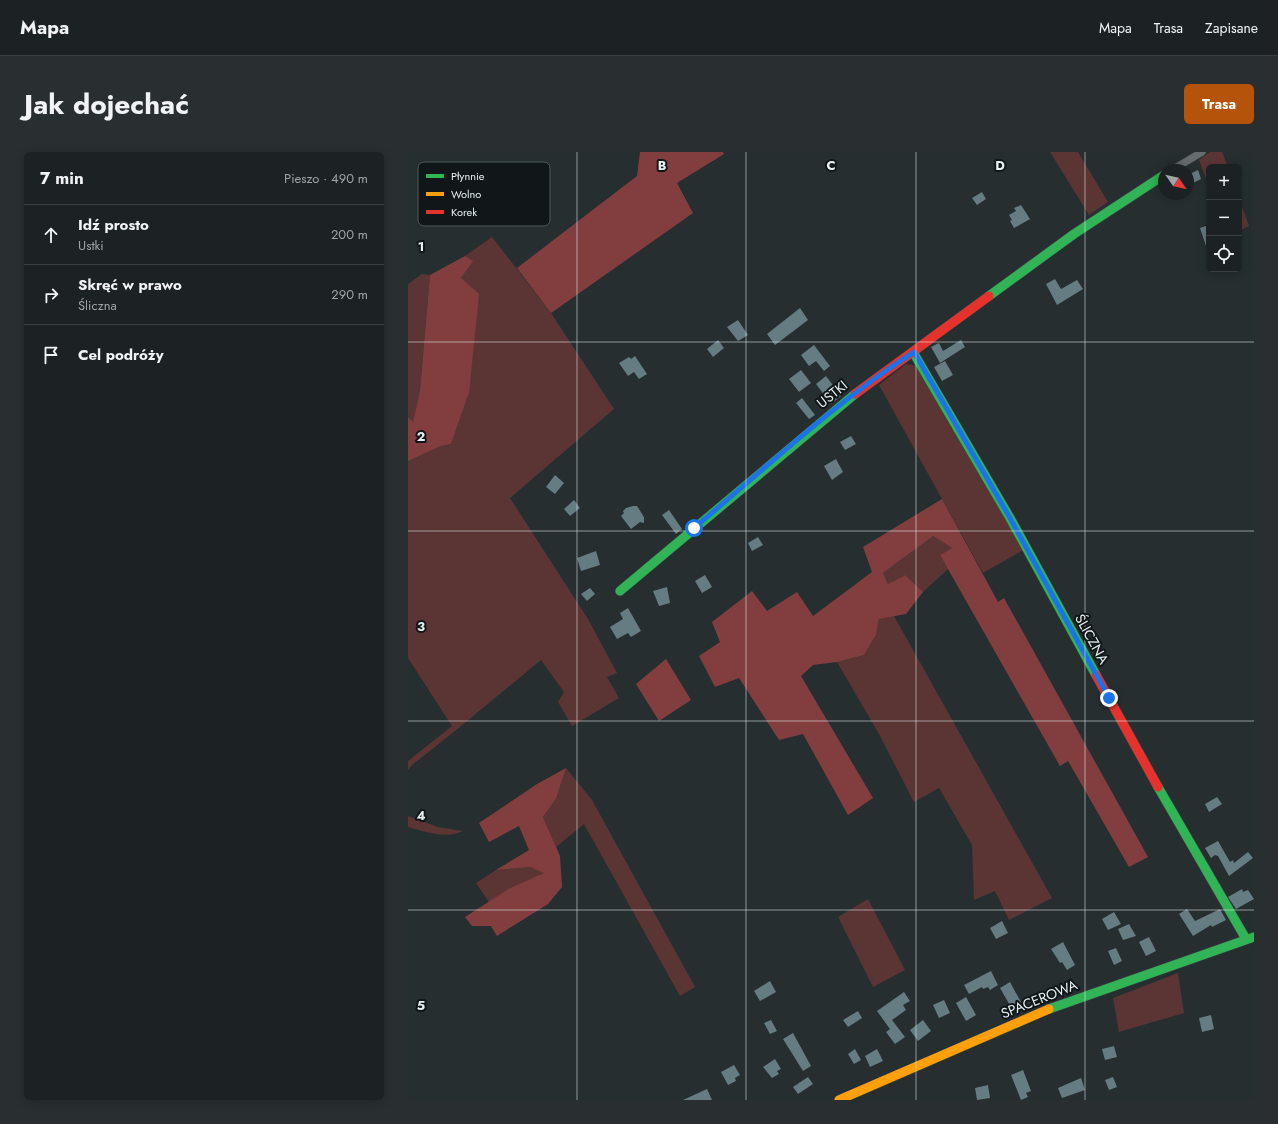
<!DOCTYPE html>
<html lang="pl">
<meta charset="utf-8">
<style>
:root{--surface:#1c2224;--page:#292f31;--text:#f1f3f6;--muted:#a0a4a6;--line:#3a3f41;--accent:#b45309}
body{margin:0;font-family:Jost,sans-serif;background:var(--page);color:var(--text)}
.controls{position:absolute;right:12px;top:12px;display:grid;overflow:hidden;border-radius:6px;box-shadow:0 2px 10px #0003}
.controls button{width:36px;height:36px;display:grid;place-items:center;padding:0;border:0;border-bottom:1px solid var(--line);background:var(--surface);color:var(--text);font:20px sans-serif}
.compass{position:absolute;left:750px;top:12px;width:36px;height:36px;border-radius:50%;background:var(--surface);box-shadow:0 2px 10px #0003;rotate:124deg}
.stop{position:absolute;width:12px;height:12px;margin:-9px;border:3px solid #1a73e8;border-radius:50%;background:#fff}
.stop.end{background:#1a73e8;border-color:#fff;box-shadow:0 1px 4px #0008}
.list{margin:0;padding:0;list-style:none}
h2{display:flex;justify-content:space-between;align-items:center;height:52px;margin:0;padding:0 16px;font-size:17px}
h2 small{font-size:13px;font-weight:400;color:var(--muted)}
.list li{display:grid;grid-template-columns:26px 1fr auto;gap:12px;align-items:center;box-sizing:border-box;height:60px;padding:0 16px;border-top:1px solid var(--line)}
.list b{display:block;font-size:15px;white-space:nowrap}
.list p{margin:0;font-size:13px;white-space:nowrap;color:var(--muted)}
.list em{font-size:13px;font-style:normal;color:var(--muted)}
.icon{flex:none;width:22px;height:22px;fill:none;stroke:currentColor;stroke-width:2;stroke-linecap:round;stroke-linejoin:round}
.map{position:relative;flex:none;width:846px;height:948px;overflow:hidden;border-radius:6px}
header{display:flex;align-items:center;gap:24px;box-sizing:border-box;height:56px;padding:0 20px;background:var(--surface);border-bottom:1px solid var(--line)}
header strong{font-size:19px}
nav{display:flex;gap:22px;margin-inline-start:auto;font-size:14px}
.intro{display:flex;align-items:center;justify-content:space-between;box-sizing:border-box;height:96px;padding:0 24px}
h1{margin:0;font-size:28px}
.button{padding:10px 18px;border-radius:6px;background:var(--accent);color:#fff;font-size:14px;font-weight:700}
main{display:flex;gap:24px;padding:0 24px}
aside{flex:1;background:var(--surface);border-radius:6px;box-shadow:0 2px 10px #0003}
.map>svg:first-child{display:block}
.green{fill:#5b3534}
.forest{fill:#823e3f}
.building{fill:#647c82}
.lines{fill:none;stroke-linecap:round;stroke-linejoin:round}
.street-casing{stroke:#434a4c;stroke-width:8}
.fast-casing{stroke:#434a4c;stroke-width:10}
.slow-casing{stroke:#434a4c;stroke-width:10}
.jam-casing{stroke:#434a4c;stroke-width:10}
.street{stroke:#666b6d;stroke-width:7}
.fast{stroke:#30b455;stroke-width:9}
.slow{stroke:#ff9f0a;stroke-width:9}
.jam{stroke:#e5322d;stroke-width:9}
.route{stroke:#1a73e8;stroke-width:5}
.grid{fill:none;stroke:#e7f0f2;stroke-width:1;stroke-opacity:0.55}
.labels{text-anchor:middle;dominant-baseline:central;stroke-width:4;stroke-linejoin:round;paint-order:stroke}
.street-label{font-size:14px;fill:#e7f0f2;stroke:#111719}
.key{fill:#111719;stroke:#51585a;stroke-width:1}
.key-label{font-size:11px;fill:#e7f0f2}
.grid-label{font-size:13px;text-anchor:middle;font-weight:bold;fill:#e7f0f2;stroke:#111719;stroke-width:4;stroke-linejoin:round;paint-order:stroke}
</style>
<header>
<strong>Mapa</strong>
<nav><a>Mapa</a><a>Trasa</a><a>Zapisane</a></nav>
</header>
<div class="intro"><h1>Jak dojechać</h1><a class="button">Trasa</a></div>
<main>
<aside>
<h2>7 min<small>Pieszo · 490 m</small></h2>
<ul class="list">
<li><svg class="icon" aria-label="ahead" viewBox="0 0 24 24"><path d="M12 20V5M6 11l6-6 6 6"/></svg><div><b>Idź prosto</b><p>Ustki</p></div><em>200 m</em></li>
<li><svg class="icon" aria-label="right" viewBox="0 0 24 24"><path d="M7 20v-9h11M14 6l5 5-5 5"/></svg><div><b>Skręć w prawo</b><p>Śliczna</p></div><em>290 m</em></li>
<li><svg class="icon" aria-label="arrive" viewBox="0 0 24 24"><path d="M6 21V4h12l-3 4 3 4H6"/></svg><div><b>Cel podróży</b></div></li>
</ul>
</aside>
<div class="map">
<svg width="846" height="948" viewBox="0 0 846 948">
<rect width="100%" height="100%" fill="#262e30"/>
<!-- green -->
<g class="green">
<path d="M 642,0 L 670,0 L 700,50 L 681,63 Z"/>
<path d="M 802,0 L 814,0 L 820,15 L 801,15 L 801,35 L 791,8 Z"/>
<path d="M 831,46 L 841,74 L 831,79 Z"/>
<path d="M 84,85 L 143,161 L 206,257 L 102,346 L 180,467 L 209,521 L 199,525 L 211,546 L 164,574 L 150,550 L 156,540 L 133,508 L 47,579 L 4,613 L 0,618 L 0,609 L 44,574 L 0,506 L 0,309 L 33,294 L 43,292 L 61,241 L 53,126 L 64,109 L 57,104 Z"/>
<path d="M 14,122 L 22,123 L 12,238 L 5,271 L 0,265 L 0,132 Z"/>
<path d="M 498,212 L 510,214 L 615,398 L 575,421 L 471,233 Z"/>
<path d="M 525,384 L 544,396 L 532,403 L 540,417 L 515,440 L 497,423 L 480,432 L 475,421 Z"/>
<path d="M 486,464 L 644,746 L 601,768 L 587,739 L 566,748 L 564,693 L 531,636 L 506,650 L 471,582 L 429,510 L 456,503 L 468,483 L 471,467 Z"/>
<path d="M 158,616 L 184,648 L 287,835 L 272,844 L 176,672 L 148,695 L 135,665 L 148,647 Z"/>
<path d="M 0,664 L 30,675 L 55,679 C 40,687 16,680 0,675 Z"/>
<path d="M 122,715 L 137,721 L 102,736 L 81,750 L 68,731 L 88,718 Z"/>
<path d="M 460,747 L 497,818 L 465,835 L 430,765 Z"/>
<path d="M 770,821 L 776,861 L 711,880 L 705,846 Z"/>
</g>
<!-- forest -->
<g class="forest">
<path d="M 232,0 L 315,0 L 316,2 L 269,31 L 285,61 L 143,161 L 109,116 L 229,24 Z"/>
<path d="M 57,104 L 65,109 L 53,126 L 71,142 L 61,241 L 43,292 L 33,294 L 0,309 L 0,265 L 5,270 L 12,238 L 22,123 Z"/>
<path d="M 534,347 L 590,450 L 596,446 L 740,705 L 721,715 L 660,609 L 652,614 L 532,403 L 544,396 L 525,384 L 475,421 L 480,432 L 497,423 L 515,440 L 498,462 L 471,467 L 468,483 L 456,503 L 429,510 L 405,513 L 393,524 L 465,646 L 440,663 L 395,582 L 371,588 L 331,526 L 307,535 L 291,504 L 312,490 L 304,470 L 344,439 L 359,459 L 389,440 L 405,464 L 464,420 L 455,395 Z"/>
<path d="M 258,507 L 283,548 L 251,569 L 228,532 Z"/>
<path d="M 158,616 L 148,647 L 135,665 L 152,704 L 154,735 L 140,752 L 89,784 L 83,774 L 64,774 L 57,765 L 102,736 L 136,721 L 122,715 L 88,718 L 121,698 L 111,674 L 81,690 L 71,671 L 129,632 Z"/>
</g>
<!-- building -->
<g class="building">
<path d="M 790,18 L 793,27 L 785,31 L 782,22 Z"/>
<path d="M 574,40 L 578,47 L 569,53 L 564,46 Z"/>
<path d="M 613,53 L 622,67 L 606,76 L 602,69 L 604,68 L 601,63 L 608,59 L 606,56 Z"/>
<path d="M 801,73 L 801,100 L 800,100 L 792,76 Z"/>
<path d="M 647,127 L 653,137 L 669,128 L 675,137 L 649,153 L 638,132 Z"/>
<path d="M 392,156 L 400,168 L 367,193 L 359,182 Z"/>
<path d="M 330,168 L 340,183 L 330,189 L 319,175 Z"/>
<path d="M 310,188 L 316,196 L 305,205 L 299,197 Z"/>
<path d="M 553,188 L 557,195 L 532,211 L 523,195 L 531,191 L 535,199 Z"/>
<path d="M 406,193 L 422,214 L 416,219 L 408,209 L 401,214 L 393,203 Z"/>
<path d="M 227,204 L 239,222 L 231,227 L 226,220 L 220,224 L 211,211 L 221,205 L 223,207 Z"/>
<path d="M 537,209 L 545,223 L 534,229 L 526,215 Z"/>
<path d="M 393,218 L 403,231 L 391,240 L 381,227 Z"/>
<path d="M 418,224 L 433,244 L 423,252 L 408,232 Z"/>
<path d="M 394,246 L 407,263 L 401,267 L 388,251 Z"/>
<path d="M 443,284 L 448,292 L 437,298 L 432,290 Z"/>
<path d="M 428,307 L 435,320 L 424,328 L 416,314 Z"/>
<path d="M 147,323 L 156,331 L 147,342 L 138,335 Z"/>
<path d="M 166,348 L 172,356 L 162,364 L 156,357 Z"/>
<path d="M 225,354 L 229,354 L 236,365 L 236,371 L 232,370 L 223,377 L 213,364 L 216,361 L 215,359 L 218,356 Z"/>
<path d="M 261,358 L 274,377 L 268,382 L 254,363 Z"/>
<path d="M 350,385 L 355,393 L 344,399 L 340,391 Z"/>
<path d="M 188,399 L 192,413 L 173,419 L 169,406 Z"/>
<path d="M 297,423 L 304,435 L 294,441 L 287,429 Z"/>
<path d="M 259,435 L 262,451 L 251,454 L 245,439 Z"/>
<path d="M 182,436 L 187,442 L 179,449 L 173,442 Z"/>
<path d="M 220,456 L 233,479 L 223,485 L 220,481 L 209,487 L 202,475 L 215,467 L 212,461 Z"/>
<path d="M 809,645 L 814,652 L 801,660 L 797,652 Z"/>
<path d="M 810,689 L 822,710 L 825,708 L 826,711 L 840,700 L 845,706 L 821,724 L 810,704 L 807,703 L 803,706 L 797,696 Z"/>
<path d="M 834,737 L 835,740 L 840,738 L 846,747 L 828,757 L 820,745 Z"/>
<path d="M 779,757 L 787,769 L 812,757 L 818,768 L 804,775 L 803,773 L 785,784 L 771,762 Z"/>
<path d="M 706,760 L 713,772 L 700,778 L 694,767 Z"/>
<path d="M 594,769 L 600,781 L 588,787 L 582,776 Z"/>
<path d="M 721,772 L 728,784 L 715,788 L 710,777 Z"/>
<path d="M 741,785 L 748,799 L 738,804 L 731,790 Z"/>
<path d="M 655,790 L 667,813 L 659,818 L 654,810 L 652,811 L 643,797 Z"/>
<path d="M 708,796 L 714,809 L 706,813 L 700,799 Z"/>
<path d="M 583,819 L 590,833 L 582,838 L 580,835 L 575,837 L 574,835 L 561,842 L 556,833 Z"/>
<path d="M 362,829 L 368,840 L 352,849 L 346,839 Z"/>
<path d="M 602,830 L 614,852 L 604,857 L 592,836 Z"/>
<path d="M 496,840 L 502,849 L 495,853 L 498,858 L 484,868 L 497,885 L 487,892 L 478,880 L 482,877 L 469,859 Z"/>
<path d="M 558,845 L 568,863 L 558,869 L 548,851 Z"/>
<path d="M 536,848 L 542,861 L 531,866 L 525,853 Z"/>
<path d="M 450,859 L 454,866 L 440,875 L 435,868 Z"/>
<path d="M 803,863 L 806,877 L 794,880 L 791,866 Z"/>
<path d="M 363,868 L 369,879 L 362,882 L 356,871 Z"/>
<path d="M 515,868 L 523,879 L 510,889 L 502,878 Z"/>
<path d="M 385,881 L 403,914 L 395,919 L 375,887 Z"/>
<path d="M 706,894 L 709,905 L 697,908 L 694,897 Z"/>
<path d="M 447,897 L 453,908 L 446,912 L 440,902 Z"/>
<path d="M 469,897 L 475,909 L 462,915 L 457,904 Z"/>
<path d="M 367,907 L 373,917 L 369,919 L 371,922 L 364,926 L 355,915 Z"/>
<path d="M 326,913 L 332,923 L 327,926 L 328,929 L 320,933 L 313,920 Z"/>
<path d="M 615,918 L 623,939 L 618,941 L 620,945 L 613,948 L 603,923 Z"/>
<path d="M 400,925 L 405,932 L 390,942 L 385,935 Z"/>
<path d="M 705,925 L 709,935 L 701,938 L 697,928 Z"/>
<path d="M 673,926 L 677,938 L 654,946 L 650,936 Z"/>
<path d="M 580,933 L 582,946 L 569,948 L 567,936 Z"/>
<path d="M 299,937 L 304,948 L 275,948 Z"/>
</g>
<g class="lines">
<!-- street casing -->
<g class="street-casing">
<path id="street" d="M 764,18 L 794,0"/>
</g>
<!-- fast casing -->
<g class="fast-casing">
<g id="fast">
<path d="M 581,144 L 666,82 L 756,23"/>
<path d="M 505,200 L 602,366 L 688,523"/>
<path d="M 212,439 L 447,242"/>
<path d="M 750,635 L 838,787"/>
<path d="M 641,857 L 846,785"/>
</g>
</g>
<!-- slow casing -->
<g class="slow-casing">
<path id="slow" d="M 431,948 L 641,857"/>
</g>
<!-- jam casing -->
<g class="jam-casing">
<g id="jam">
<path d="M 447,242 L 581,144"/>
<path d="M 688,523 L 750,635"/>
</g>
</g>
<!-- street -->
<use href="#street" class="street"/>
<!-- fast -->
<use href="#fast" class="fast"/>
<!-- slow -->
<use href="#slow" class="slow"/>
<!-- jam -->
<use href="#jam" class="jam"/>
</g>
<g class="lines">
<!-- route -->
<path class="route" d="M 286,376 C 358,316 427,250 506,200 L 602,366 L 701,546"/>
</g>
<!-- grid -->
<path class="grid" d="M 169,0 L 169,948M 338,0 L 338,948M 508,0 L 508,948M 677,0 L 677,948M 0,190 L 846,190M 0,379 L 846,379M 0,569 L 846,569M 0,758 L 846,758"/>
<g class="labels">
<!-- street labels -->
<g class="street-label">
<text transform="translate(424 242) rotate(-39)">USTKI</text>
<text transform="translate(684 487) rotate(61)">ŚLICZNA</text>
<text transform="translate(631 847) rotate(-22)">SPACEROWA</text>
</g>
</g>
<!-- legend -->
<rect x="10" y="10" width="132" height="64" rx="6" class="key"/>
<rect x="18" y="22" width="18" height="4" fill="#30b455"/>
<rect x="18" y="40" width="18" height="4" fill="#ff9f0a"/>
<rect x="18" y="58" width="18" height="4" fill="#e5322d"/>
<g class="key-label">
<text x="43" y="28">Płynnie</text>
<text x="43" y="46">Wolno</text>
<text x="43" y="64">Korek</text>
</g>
<g class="grid-label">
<text x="254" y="18">B</text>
<text x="423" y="18">C</text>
<text x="592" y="18">D</text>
<text x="13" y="99">1</text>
<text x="13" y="289">2</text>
<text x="13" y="479">3</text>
<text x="13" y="668">4</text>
<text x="13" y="858">5</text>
</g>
</svg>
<div class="controls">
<button>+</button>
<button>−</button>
<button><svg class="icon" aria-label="locate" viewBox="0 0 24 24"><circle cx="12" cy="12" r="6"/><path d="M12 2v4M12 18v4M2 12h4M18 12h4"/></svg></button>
</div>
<svg class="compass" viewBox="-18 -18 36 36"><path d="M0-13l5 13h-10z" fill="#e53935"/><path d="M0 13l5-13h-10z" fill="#a0a4a6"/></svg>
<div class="stop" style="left:286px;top:376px"></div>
<div class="stop end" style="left:701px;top:546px"></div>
</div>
</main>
